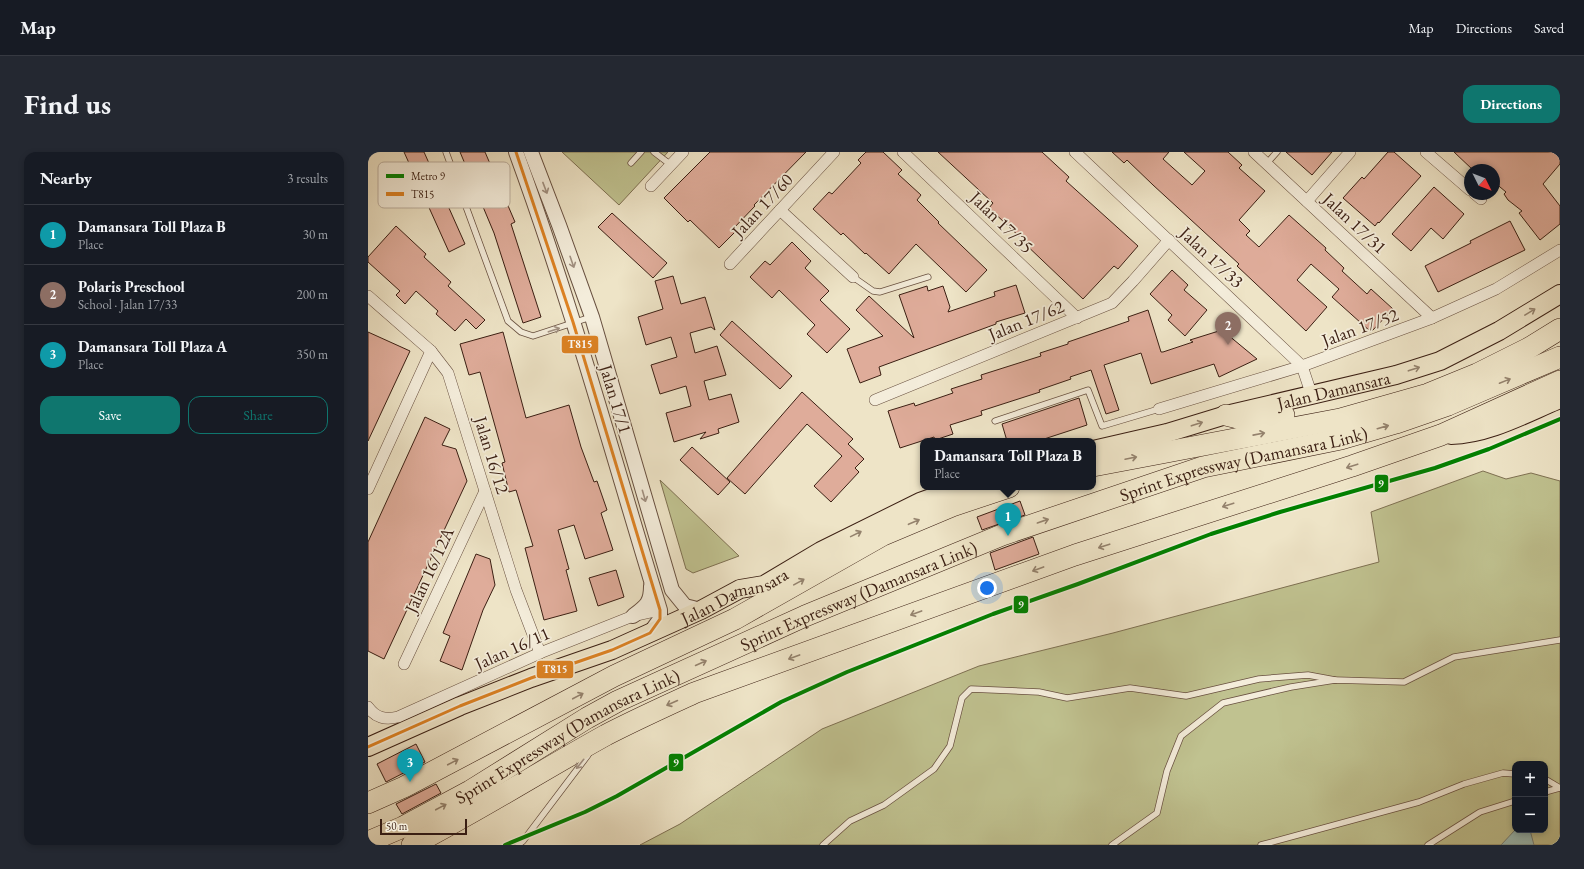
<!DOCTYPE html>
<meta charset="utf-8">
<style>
:root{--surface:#171b24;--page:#242831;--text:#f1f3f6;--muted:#9ea1a6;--line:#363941;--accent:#0f766e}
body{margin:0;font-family:"EB Garamond",serif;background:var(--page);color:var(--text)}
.controls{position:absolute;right:12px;bottom:12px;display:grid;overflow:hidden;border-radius:8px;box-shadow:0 2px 6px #0003}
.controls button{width:36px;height:36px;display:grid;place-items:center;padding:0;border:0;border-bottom:1px solid var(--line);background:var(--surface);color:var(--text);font:20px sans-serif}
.compass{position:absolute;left:1096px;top:12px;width:36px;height:36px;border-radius:50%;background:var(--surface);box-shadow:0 2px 6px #0003;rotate:132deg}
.scale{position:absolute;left:12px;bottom:10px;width:87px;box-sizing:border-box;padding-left:4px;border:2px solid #3b1f13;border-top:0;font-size:11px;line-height:14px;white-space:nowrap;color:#3b1f13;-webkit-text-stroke:3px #f4eddb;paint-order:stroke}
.you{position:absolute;left:619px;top:436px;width:14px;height:14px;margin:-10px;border:3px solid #fff;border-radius:50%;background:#1a73e8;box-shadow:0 0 0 6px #1a73e833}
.badge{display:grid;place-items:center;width:26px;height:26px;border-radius:50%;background:var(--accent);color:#fff;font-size:13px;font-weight:700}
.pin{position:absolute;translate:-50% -33px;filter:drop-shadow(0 1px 2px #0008)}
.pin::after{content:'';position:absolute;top:21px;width:14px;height:12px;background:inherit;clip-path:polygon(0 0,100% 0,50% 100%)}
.popup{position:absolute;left:552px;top:286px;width:176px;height:52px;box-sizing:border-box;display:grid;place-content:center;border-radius:8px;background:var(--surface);filter:drop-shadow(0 1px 3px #0005);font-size:13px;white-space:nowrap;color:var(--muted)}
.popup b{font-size:15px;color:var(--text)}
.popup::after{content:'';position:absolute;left:50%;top:100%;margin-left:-8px;border:8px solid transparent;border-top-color:var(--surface)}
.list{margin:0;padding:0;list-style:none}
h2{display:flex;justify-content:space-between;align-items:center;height:52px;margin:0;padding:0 16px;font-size:17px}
h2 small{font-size:13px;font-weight:400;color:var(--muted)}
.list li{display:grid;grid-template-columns:26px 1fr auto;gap:12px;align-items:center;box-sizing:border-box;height:60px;padding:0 16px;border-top:1px solid var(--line)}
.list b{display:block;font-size:15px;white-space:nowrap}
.list p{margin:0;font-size:13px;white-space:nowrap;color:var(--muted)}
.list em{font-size:13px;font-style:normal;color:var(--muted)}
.actions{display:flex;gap:8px;padding:12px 16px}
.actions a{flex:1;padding:9px 0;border:1px solid var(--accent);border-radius:12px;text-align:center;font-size:14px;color:var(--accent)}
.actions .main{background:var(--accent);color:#fff}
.map{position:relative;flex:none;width:1192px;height:693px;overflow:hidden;border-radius:12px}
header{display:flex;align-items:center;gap:24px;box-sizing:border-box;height:56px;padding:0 20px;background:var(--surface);border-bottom:1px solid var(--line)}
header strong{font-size:19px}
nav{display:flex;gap:22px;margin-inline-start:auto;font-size:14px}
.intro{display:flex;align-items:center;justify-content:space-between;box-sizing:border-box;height:96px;padding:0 24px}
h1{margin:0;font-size:28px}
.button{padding:10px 18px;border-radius:12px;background:var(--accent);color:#fff;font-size:14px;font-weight:700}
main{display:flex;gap:24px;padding:0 24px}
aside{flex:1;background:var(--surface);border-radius:12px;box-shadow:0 2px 6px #0003}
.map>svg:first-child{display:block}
.green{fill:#c0c290;stroke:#7e7052;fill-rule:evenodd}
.water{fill:#9abeb9;stroke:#747e77}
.building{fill:#dfac9a;stroke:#3b1f13}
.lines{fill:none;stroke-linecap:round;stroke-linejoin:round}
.service-casing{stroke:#685040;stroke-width:7}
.minor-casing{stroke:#685040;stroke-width:12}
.tertiary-casing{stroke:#685040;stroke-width:16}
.primary-casing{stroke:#3b1f13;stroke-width:20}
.motorway-casing{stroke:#3b1f13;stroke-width:22}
.service{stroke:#f4eddb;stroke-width:5.5}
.minor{stroke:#f4eddb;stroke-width:11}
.tertiary{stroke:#f4eddb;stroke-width:14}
.primary{stroke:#eee4c7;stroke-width:18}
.motorway{stroke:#eee4c7;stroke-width:21}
.bus-1-casing{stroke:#f4eddb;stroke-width:6}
.bus-1{stroke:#dd8223;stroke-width:3}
.metro-1-casing{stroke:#f4eddb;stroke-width:7}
.metro-1{stroke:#008000;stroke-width:4}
.oneway{stroke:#a19081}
.oneway2{stroke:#94826d}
.labels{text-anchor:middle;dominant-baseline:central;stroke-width:3.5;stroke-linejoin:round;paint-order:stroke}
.street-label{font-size:18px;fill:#3b1f13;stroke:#f4eddb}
.key{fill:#f4eddb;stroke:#bcaf9f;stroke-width:1}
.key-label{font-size:11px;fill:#3b1f13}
.line-badge{stroke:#f4eddb;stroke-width:1.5}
.badge-label{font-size:11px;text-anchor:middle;font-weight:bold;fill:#fff}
</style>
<header>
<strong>Map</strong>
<nav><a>Map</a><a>Directions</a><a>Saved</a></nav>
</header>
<div class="intro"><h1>Find us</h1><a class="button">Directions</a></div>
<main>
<aside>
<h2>Nearby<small>3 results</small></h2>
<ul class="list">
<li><span class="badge" style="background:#0f9aa8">1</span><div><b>Damansara Toll Plaza B</b><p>Place</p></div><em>30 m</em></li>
<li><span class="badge" style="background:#8d6e63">2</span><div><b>Polaris Preschool</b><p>School · Jalan 17/33</p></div><em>200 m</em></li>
<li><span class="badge" style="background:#0f9aa8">3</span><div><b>Damansara Toll Plaza A</b><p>Place</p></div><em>350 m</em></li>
</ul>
<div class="actions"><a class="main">Save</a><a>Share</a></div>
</aside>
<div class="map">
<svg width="1192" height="693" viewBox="0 0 1192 693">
<rect width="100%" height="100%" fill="#eee4c7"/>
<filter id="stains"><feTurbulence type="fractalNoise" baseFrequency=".005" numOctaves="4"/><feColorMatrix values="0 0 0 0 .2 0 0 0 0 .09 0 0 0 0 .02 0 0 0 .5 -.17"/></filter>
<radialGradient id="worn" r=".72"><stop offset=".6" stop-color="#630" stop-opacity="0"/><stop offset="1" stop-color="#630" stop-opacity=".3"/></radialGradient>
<!-- green -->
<g class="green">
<path d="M 194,0 L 300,0 L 251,53 Z"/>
<path d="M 1115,319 L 1138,327 L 1163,321 L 1192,329 L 1192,693 L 272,693 L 312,672 L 454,577 L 611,514 L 745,481 L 1011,410 L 1003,360 ZM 1147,612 L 1177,612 L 1177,678 L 1147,678 Z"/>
<path d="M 292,328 L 371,404 L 325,421 L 318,417 Z"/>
</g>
<!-- water -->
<path class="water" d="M 1147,678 L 1162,678 L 1166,693 L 1133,693 Z"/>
<!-- building -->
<g class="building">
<path d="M 36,0 L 56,0 L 97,92 L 81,100 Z"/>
<path d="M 92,0 L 117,0 L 147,70 L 143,72 L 173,165 L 155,171 L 126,81 Z"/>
<path d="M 342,0 L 438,0 L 386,53 L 387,54 L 365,77 L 368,79 L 351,96 L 322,68 L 320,70 L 296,46 Z"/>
<path d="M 498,0 L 515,0 L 534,18 L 530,22 L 553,43 L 549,48 L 571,70 L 570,71 L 619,118 L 598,140 L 548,92 L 521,122 L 498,101 L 497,102 L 475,81 L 473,83 L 445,57 L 461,40 L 464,42 L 493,11 L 490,8 Z"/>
<path d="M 570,0 L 674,0 L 701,25 L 698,29 L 770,94 L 750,117 L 746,114 L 715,147 L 653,88 L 654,87 L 621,56 L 625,51 Z"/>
<path d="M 744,0 L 801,0 L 795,7 L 824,33 L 837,19 L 816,0 L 860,0 L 874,13 L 871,16 L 897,39 L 871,68 L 882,79 L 878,83 L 891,95 L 921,63 L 958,96 L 957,98 L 976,116 L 974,119 L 999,142 L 1003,137 L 1025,157 L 1003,180 L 964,145 L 971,137 L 943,112 L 929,128 L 959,155 L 938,179 L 869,114 L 871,112 L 785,33 L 759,8 L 756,11 Z"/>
<path d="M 918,0 L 964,0 L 944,23 Z"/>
<path d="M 1020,0 L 1026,0 L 1053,24 L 1011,71 L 1010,70 L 1007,74 L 975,46 L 994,25 L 996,27 Z"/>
<path d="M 1086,0 L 1192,0 L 1192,12 L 1175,32 L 1192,54 L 1192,72 L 1172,88 L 1151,61 L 1154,59 L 1140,48 L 1136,42 L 1138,40 L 1126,30 L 1126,18 L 1105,18 Z"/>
<path d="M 1066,35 L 1096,62 L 1075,87 L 1063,76 L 1043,99 L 1024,82 Z"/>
<path d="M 244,61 L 299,111 L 285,126 L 230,75 Z"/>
<path d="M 1142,69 L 1157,98 L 1070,140 L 1057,114 L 1103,91 L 1102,89 Z"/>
<path d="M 28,74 L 58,102 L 56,105 L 83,130 L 80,134 L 117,168 L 108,177 L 98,167 L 87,179 L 68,162 L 70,159 L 48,139 L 37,152 L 28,143 L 32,139 L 0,110 L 0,105 Z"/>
<path d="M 424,90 L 443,109 L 437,116 L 461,139 L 452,148 L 482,177 L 459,201 L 439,182 L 447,173 L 411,138 L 404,146 L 382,125 L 397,109 L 402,113 Z"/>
<path d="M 804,118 L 820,133 L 816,138 L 839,158 L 817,184 L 800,168 L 804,163 L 782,142 Z"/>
<path d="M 305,124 L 313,152 L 337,145 L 347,178 L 343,175 L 322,181 L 327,201 L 349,194 L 358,223 L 336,229 L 341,248 L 363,242 L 371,270 L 350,277 L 351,281 L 332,287 L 338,280 L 306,290 L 298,261 L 323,254 L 318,234 L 292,242 L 283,213 L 309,205 L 303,185 L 278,193 L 270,165 L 295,157 L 287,129 Z"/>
<path d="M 648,133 L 657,161 L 628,170 L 628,172 L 511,215 L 513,223 L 492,231 L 479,197 L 515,184 L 488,158 L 501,144 L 546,186 L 531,143 L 559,134 L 560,139 L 575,134 L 582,155 L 580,160 L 627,144 L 626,140 Z"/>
<path d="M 780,158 L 793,200 L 795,200 L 825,190 L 822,188 L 854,178 L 889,207 L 851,225 L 846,212 L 783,232 L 773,201 L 736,213 L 751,258 L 738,262 L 723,218 L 702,225 L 703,227 L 671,238 L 672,240 L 613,259 L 614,263 L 582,273 L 585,282 L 567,288 L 566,285 L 532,296 L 520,259 L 546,251 L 547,254 L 585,241 L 583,237 L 614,227 L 613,223 L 673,204 L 672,201 L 700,192 L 700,190 L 761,169 L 760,165 Z"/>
<path d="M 364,169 L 424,224 L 412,237 L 352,183 Z"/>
<path d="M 0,180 L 42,199 L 0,289 Z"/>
<path d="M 135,180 L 158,266 L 201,253 L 213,295 L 226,330 L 229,329 L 239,358 L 233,361 L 245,398 L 217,407 L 206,373 L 190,378 L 201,417 L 198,418 L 209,459 L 176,468 L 157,396 L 165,394 L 148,338 L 141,340 L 134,311 L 137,310 L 112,220 L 101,223 L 92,192 Z"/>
<path d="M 434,240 L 485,287 L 480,292 L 496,307 L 487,316 L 491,320 L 463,350 L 446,334 L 474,304 L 439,272 L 377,342 L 359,326 Z"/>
<path d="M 711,246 L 719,273 L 670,289 L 639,289 L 634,272 Z"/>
<path d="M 57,265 L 82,277 L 74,293 L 88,297 L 99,329 L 16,507 L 0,499 L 0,390 Z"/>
<path d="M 324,295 L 362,330 L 350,343 L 312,308 Z"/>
<path d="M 652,349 L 657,363 L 614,378 L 609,365 Z"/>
<path d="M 665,385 L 671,402 L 627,418 L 622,401 Z"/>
<path d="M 108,402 L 122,407 L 127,433 L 115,458 L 94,518 L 72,509 L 82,484 L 75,481 Z"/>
<path d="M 248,418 L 256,445 L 230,454 L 221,426 Z"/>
<path d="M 48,592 L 57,610 L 18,630 L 9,612 Z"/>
<path d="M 68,632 L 73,641 L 34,662 L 28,652 Z"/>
</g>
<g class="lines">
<!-- service casing -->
<g class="service-casing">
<g id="service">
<path d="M 78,0 L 140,169 L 153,180 L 165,184 L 223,165"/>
<path d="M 286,0 L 303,13"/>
<path d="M 263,11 L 273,0"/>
<path d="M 899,11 L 909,0"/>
<path d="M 485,125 L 505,139 L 512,140 L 560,125"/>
<path d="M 627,269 L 720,238 L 734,274 L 791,257"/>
<path d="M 1177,627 L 1192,636"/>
<path d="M 1177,640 L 1192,636"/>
<path d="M 150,693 L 155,689 L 220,603"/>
<path d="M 455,693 L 482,669 L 516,653 L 566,617 L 582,594 L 594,546 L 603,537 L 671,540 L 699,546 L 762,536 L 818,544 L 891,527 L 940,523 L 967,528"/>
<path d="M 744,693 L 789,661 L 799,619 L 813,584 L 855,551 L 923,535 L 967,528 L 1036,530 L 1086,505 L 1192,488"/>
<path d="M 893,693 L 1051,650 L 1096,632 L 1135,621 L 1147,622"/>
<path d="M 1060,693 L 1112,660 L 1147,649"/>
</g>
</g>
<!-- minor casing -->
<g class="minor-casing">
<g id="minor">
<path d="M 535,0 L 709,166"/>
<path d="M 707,0 L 934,214 L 944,244"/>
<path d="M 886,0 L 1064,166"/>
<path d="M 1058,0 L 1102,38"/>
<path d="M 283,34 L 315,0"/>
<path d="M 1107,42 L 1113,47"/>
<path d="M 939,49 L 982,0"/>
<path d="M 412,58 L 485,125"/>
<path d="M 362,112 L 466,0"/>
<path d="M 0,144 L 63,199 L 80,221 L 148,438 L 172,501"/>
<path d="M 507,248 L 744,151 L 765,129 L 801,88"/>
<path d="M 791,257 L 934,214 L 1064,166 L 1128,137 L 1192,98"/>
<path d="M 0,337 L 63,199"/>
<path d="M 36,512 L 117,339"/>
<path d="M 0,555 C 8,566 17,568 30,565 L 172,501 L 265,464 L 292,458"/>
</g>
</g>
<!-- tertiary casing -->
<g class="tertiary-casing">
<g id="tertiary">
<path d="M 148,0 C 203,150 245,305 292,458 L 292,467 L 282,481"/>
<path d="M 163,0 L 191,73 L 224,165 L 304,438 L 317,454 L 333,458"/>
<path d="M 265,464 C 278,454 283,451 283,434"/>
</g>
</g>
<!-- primary casing -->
<g class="primary-casing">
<g id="primary">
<path d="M 1083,283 C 1121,282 1158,261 1192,247"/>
<path id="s1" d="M 725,298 L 799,281 L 858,263 L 1028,223 L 1072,209 L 1131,179 L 1192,142"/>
<path id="s2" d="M 0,595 L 92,554 L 163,526 L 244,498 L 333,458 L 372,437 L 396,433 L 453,399 L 552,350 L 594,335"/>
</g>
</g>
<!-- motorway casing -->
<g class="motorway-casing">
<g id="motorway">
<path d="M 858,263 L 878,268 L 916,263"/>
<path d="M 725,314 L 972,267 L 1060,242 L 1109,222 L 1161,196 L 1192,177"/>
<path d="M 0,651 L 36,635 L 246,524 L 367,467 L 515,383 L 584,354 L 641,335"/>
<path id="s3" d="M 0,690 L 35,675 L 102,639 L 219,566 L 250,549 L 437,464 L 634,383 L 835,315 L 973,287 L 1028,271 L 1080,253 L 1192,205"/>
<path d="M 44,693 C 110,659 173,619 238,583 C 267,568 296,555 326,541 L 707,403 L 984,314 L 1073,283 L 1192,229"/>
</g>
</g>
<!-- service -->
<use href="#service" class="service"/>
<!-- minor -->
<use href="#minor" class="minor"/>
<!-- tertiary -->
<use href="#tertiary" class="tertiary"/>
<!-- primary -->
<use href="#primary" class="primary"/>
<!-- motorway -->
<use href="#motorway" class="motorway"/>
<!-- bus-1 casing -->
<g class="bus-1-casing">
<path id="bus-1" d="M 0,595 L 92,554 L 163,526 L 244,498 L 282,481 L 292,467 L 292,458 L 205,170 L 148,0"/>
</g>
<!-- bus-1 -->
<use href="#bus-1" class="bus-1"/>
<!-- metro-1 casing -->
<g class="metro-1-casing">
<path id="metro-1" d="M 137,693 L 217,660 L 249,644 L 413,550 L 479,520 L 625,462 L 710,432 L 843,382 L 912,360 L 1067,316 L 1121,297 L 1192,267"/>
</g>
<!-- metro-1 -->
<use href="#metro-1" class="metro-1"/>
</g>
<!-- one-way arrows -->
<defs><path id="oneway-shaft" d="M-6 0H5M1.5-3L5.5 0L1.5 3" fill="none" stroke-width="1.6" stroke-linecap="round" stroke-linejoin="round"/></defs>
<g class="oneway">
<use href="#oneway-shaft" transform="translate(177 36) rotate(69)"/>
<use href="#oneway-shaft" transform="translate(204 110) rotate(71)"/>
<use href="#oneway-shaft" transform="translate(186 178) rotate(-18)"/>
<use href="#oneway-shaft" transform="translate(276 344) rotate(74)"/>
<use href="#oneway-shaft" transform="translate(212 612) rotate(129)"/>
</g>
<g class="oneway2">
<use href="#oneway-shaft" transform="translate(1162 160) rotate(-31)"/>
<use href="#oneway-shaft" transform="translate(1046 217) rotate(-18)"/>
<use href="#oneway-shaft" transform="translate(1137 229) rotate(-22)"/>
<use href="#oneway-shaft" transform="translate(829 272) rotate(-18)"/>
<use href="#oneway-shaft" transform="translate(1015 275) rotate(-16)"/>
<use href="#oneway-shaft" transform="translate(891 282) rotate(-11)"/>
<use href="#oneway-shaft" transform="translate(763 306) rotate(-12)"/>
<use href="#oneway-shaft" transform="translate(984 314) rotate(162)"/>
<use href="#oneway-shaft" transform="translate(860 353) rotate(162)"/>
<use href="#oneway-shaft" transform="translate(675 369) rotate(-19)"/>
<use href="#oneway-shaft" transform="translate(546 370) rotate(-23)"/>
<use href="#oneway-shaft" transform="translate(488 382) rotate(-26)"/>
<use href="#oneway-shaft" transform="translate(736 394) rotate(162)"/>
<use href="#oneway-shaft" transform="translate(670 417) rotate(160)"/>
<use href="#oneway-shaft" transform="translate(431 430) rotate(-29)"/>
<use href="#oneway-shaft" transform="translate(548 461) rotate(160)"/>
<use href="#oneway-shaft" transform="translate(426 505) rotate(160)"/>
<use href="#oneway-shaft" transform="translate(333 511) rotate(-24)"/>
<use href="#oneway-shaft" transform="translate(210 544) rotate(-28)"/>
<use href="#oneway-shaft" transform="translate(304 551) rotate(156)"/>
<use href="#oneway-shaft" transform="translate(85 610) rotate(-28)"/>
<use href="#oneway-shaft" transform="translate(73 655) rotate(-28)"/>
</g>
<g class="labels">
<!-- street labels -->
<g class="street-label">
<text transform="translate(394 53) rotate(-47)">Jalan 17/60</text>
<text transform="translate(634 70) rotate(44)">Jalan 17/35</text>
<text transform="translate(987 71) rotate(43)">Jalan 17/31</text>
<text transform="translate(844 105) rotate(43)">Jalan 17/33</text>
<text transform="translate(658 168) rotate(-22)">Jalan 17/62</text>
<text transform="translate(992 175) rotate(-20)">Jalan 17/52</text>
<text stroke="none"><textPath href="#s1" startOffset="248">Jalan Damansara</textPath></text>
<text transform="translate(248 247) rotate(73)">Jalan 17/1</text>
<text transform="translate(124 303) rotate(73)">Jalan 16/12</text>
<text stroke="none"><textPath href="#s3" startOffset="958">Sprint Expressway (Damansara Link)</textPath></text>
<text transform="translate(61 418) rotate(-65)">Jalan 16/12A</text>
<text stroke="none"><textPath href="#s2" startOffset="397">Jalan Damansara</textPath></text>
<text stroke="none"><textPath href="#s3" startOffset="550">Sprint Expressway (Damansara Link)</textPath></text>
<text transform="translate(144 496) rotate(-24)">Jalan 16/11</text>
<text stroke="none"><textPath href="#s3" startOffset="226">Sprint Expressway (Damansara Link)</textPath></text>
</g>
</g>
<!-- legend -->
<rect x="10" y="10" width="132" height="46" rx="6" class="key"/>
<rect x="18" y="22" width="18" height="4" fill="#008000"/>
<rect x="18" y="40" width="18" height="4" fill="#dd8223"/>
<g class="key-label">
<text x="43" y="28">Metro 9</text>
<text x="43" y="46">T815</text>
</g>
<g class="line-badge">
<rect x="193" y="183" width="38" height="19" rx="4" fill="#dd8223"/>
<rect x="1006" y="322" width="15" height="19" rx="4" fill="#008000"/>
<rect x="645" y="443" width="16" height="19" rx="4" fill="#008000"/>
<rect x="168" y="508" width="38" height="19" rx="4" fill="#dd8223"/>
<rect x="300" y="601" width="16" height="19" rx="4" fill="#008000"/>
</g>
<g class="badge-label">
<text x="212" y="196">T815</text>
<text x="1013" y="335">9</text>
<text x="653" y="456">9</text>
<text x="187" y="521">T815</text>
<text x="308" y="614">9</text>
</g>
<rect width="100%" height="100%" filter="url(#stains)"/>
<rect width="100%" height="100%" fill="url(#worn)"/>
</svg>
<div class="controls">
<button>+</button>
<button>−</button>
</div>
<svg class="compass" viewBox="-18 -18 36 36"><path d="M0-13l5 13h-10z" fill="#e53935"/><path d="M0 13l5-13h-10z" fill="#9ea1a6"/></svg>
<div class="scale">50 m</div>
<div class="you"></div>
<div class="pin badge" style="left:640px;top:384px;background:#0f9aa8">1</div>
<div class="popup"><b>Damansara Toll Plaza B</b>Place</div>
<div class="pin badge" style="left:860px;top:193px;background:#8d6e63">2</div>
<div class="pin badge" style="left:42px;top:630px;background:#0f9aa8">3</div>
</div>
</main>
